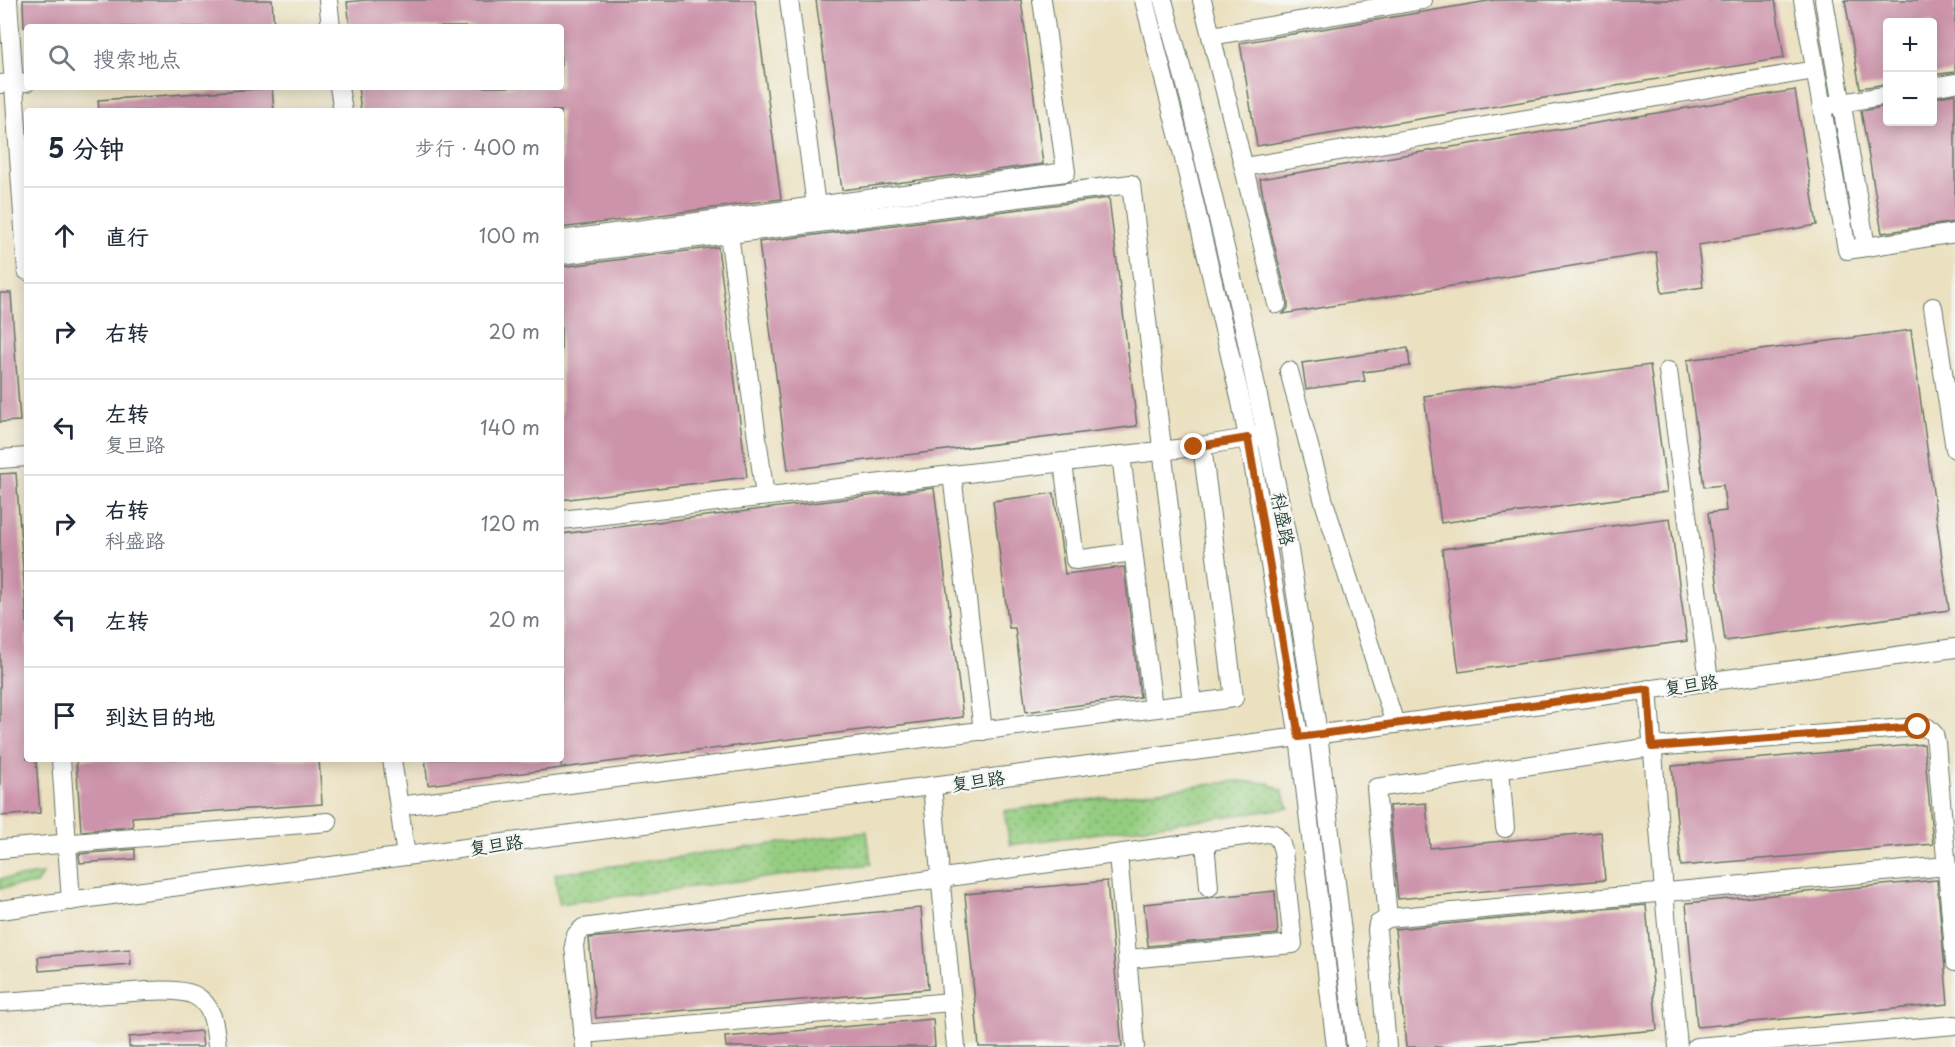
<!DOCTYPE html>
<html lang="zh">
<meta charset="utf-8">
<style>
:root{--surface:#fff;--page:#f2f2f3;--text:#1f2937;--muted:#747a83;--line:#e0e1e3}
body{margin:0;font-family:"Playpen Sans","LXGW WenKai TC",sans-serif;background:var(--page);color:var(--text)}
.controls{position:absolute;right:18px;top:18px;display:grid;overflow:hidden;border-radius:6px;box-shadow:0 3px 15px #0003}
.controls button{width:54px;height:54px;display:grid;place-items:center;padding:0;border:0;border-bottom:2px solid var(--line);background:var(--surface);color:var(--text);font:30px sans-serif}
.stop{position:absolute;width:18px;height:18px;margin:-14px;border:4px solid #b45309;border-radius:50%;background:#fff}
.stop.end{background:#b45309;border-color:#fff;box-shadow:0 2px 6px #0008}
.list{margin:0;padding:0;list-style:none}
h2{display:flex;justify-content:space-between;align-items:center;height:78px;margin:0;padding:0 24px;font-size:26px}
h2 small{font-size:20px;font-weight:400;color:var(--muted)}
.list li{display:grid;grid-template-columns:39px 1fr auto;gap:18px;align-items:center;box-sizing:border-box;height:96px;padding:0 24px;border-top:2px solid var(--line)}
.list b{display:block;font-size:22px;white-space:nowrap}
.list p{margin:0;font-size:20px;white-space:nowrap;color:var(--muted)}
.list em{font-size:20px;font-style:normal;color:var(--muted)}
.icon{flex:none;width:33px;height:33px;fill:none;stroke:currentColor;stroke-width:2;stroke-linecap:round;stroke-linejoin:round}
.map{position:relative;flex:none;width:1955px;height:1047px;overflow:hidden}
.search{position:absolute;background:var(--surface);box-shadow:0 3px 15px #0003;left:24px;top:24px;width:540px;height:66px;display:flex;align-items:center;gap:15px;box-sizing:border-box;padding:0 21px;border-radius:6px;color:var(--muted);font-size:22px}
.panel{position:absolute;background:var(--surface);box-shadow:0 3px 15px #0003;left:24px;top:108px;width:540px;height:654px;border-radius:6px}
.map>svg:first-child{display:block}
.grass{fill:url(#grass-dots);stroke:#5a855a;stroke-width:1.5}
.building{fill:#cc93aa}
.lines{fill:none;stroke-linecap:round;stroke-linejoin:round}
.minor-casing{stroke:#667665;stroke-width:20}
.minor{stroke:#fff;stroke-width:18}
.route{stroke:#b45309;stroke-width:8}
.labels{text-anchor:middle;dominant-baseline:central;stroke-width:5;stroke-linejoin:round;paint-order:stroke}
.street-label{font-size:18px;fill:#1f3d34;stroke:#f6f6f2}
</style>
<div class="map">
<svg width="1955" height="1047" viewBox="0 0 1955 1047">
<defs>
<pattern id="grass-dots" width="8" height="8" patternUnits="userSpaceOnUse" patternTransform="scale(1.5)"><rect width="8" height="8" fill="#94cd80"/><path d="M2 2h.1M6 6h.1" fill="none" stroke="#78a86a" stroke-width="1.8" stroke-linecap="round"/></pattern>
</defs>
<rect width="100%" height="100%" fill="#f6f6f2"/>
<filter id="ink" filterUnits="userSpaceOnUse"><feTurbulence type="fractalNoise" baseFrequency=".0167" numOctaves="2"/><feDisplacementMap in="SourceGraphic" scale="12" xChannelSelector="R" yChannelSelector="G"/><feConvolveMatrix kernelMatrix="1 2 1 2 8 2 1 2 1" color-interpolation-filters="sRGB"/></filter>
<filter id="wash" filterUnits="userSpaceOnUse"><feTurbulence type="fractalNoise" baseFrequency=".008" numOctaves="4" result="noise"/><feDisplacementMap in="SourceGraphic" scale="24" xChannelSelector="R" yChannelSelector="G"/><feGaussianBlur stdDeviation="1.35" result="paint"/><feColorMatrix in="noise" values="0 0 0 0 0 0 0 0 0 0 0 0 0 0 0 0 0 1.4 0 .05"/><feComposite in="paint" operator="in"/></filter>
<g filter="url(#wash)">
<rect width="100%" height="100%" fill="#ebe1c1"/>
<!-- grass -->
<g class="grass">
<path d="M 1236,781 L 1268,783 L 1282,791 L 1289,808 L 1010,845 L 1004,811 Z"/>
<path d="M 867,831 L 871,864 L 559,904 L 555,874 Z"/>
<path d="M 43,874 L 36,884 L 0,888 L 0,879 Z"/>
</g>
<g id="blocks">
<!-- building -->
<g class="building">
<path d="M 23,0 L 272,0 L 274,27 L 24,27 Z"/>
<path d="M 365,0 L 755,0 L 781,199 L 561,228 L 561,111 L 361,111 L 358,87 L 561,87 L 561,27 L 350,27 L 347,2 Z"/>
<path d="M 816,0 L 1021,0 L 1043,164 L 842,190 Z"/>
<path d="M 1494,0 L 1775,0 L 1784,58 L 1257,146 L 1240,43 Z"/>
<path d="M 1845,0 L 1955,0 L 1955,72 L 1932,75 L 1932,22 L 1887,22 L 1887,84 L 1860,88 Z"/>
<path d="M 272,88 L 274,111 L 99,111 L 98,100 Z"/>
<path d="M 1795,90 L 1817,225 L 1698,245 L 1703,287 L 1662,293 L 1656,252 L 1283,314 L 1288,308 L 1288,301 L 1265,208 L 1260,179 Z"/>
<path d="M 1955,94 L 1955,222 L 1882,233 L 1861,111 L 1887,106 L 1887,122 L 1932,122 L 1932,98 Z"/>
<path d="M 1109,198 L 1137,426 L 788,470 L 759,242 Z"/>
<path d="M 718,247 L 747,477 L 561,500 L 561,267 Z"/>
<path d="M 0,293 L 11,293 L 20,421 L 0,422 Z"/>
<path d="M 1911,330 L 1949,610 L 1725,641 L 1708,513 L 1726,511 L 1723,485 L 1704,487 L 1687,360 Z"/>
<path d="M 1408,348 L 1410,366 L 1363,372 L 1365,381 L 1306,389 L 1302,363 Z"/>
<path d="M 1650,365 L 1667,492 L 1441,523 L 1424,396 Z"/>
<path d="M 16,473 L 27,624 L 27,759 L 36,759 L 40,813 L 0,816 L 0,474 Z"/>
<path d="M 934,488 L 963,717 L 428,785 L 425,759 L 561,759 L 561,766 L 561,534 Z"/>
<path d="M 1054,493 L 1065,574 L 1124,567 L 1140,697 L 1026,712 L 1015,628 L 1009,628 L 993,501 Z"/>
<path d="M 1670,518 L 1687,641 L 1459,672 L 1442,549 Z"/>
<path d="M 1924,744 L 1933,844 L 1681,866 L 1672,766 Z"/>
<path d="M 76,759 L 319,759 L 322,804 L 132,817 L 133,827 L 81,831 Z"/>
<path d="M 1426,803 L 1430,848 L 1601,832 L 1605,880 L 1398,899 L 1389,806 Z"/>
<path d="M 135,849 L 135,859 L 80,863 L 79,854 Z"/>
<path d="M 1937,880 L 1948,1004 L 1697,1027 L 1686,903 Z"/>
<path d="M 1107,881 L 1122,1047 L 979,1047 L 965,894 Z"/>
<path d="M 1275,891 L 1278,934 L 1148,946 L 1144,904 Z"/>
<path d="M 1646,905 L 1657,1030 L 1461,1047 L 1406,1047 L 1395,929 Z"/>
<path d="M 921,908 L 928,989 L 596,1018 L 589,938 Z"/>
<path d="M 130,949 L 131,964 L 39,971 L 38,957 Z"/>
<path d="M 933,1019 L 935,1047 L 726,1047 L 725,1037 Z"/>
<path d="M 201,1031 L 203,1047 L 129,1047 L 129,1037 Z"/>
</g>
</g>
</g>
<g filter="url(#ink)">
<use href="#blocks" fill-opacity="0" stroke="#667665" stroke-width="1.5"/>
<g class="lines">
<!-- minor casing -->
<g class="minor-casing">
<g id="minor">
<path d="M 8,0 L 27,271"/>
<path d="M 328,0 L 331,27"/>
<path d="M 789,0 L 816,206 L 1066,172 L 1042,0"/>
<path d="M 1144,0 L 1181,146 L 1241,402 L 1254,469 L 1299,737 L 1336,1047"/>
<path d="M 1163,0 L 1190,100 L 1244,328 L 1287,537 L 1318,734 L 1356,1047"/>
<path d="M 1202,0 L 1230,111 L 1277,304"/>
<path d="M 1803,0 L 1847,250 L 1866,247 L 1824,0"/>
<path d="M 1211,36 L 1423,0"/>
<path d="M 0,84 L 27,82"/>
<path d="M 339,87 L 343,111"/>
<path d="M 1932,87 L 1955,83"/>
<path d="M 1830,105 L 1888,95"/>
<path d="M 1244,167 L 1815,70"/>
<path d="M 729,234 L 765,496"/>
<path d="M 561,240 L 816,206"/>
<path d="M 1866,247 L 1955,233"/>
<path d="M 561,255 L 1131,184 L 1192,703"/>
<path d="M 1933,307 L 1955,449"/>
<path d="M 1289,371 L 1324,502 L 1395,724"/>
<path d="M 1668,371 L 1709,681"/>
<path d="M 1121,455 L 1153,708"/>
<path d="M 0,459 L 27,457"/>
<path d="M 1063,462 L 1075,560 L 1133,552"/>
<path d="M 952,475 L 983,731"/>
<path d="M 561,520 L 1194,447 L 1260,436"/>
<path d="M 1648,689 L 1664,892 L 1678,1047"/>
<path d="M 61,759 L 71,901"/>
<path d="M 392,759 L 406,856"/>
<path d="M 1500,770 L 1505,828"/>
<path d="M 932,786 L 956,1047"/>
<path d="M 399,806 L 1234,698 L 1202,446"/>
<path d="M 1205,842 L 1209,887"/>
<path d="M 0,849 L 328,822"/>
<path d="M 1118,854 L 1135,1047"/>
<path d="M 0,910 L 1299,737 L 1955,648"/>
<path d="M 1388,918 L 1376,788 L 1652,747 L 1918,727 L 1928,728 L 1934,734 L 1936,743 L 1955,962"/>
<path d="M 0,1002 C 35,1000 71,997 106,994 C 128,993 175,986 194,995 C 214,1005 215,1027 217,1047"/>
<path d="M 583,1034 L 951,1002"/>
<path d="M 585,1047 L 574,946 L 576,935 L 583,928 L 1266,833 L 1274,834 L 1280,841 L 1283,851 L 1293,944 L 1128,959"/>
<path d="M 1387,1047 L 1377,930 L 1378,924 L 1388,918 L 1947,866"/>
<path d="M 1696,1047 L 1955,1025"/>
</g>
</g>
<!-- minor -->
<use href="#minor" class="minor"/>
</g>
</g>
<g class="lines" filter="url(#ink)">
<!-- route -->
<path class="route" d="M 1194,447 L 1248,438 L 1299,737 L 1648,689 L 1652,747 L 1918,727"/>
</g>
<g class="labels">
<!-- street labels -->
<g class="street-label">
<text transform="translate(1284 519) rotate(79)">科盛路</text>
<text transform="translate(1691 684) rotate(-8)">复旦路</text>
<text transform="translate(978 780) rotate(-8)">复旦路</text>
<text transform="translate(496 844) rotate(-8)">复旦路</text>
</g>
</g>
</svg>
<div class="controls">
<button>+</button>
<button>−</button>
</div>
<div class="stop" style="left:1918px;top:727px"></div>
<div class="stop end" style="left:1194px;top:447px"></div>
<div class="search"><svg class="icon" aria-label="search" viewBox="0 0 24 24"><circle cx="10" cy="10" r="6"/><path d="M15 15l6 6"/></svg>搜索地点</div>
<section class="panel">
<h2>5 分钟<small>步行 · 400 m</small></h2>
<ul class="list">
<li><svg class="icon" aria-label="ahead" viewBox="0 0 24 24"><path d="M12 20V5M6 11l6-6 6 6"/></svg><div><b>直行</b></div><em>100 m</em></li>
<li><svg class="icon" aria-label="right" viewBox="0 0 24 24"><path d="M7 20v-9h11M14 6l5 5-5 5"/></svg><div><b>右转</b></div><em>20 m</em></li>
<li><svg class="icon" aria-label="left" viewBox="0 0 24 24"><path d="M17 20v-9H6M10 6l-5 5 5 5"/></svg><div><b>左转</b><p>复旦路</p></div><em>140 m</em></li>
<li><svg class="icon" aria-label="right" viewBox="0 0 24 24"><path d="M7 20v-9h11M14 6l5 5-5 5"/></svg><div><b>右转</b><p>科盛路</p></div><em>120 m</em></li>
<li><svg class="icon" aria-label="left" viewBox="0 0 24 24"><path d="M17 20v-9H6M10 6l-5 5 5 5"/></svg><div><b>左转</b></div><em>20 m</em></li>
<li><svg class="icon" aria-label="arrive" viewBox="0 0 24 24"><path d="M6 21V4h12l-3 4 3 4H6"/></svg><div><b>到达目的地</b></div></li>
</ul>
</section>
</div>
